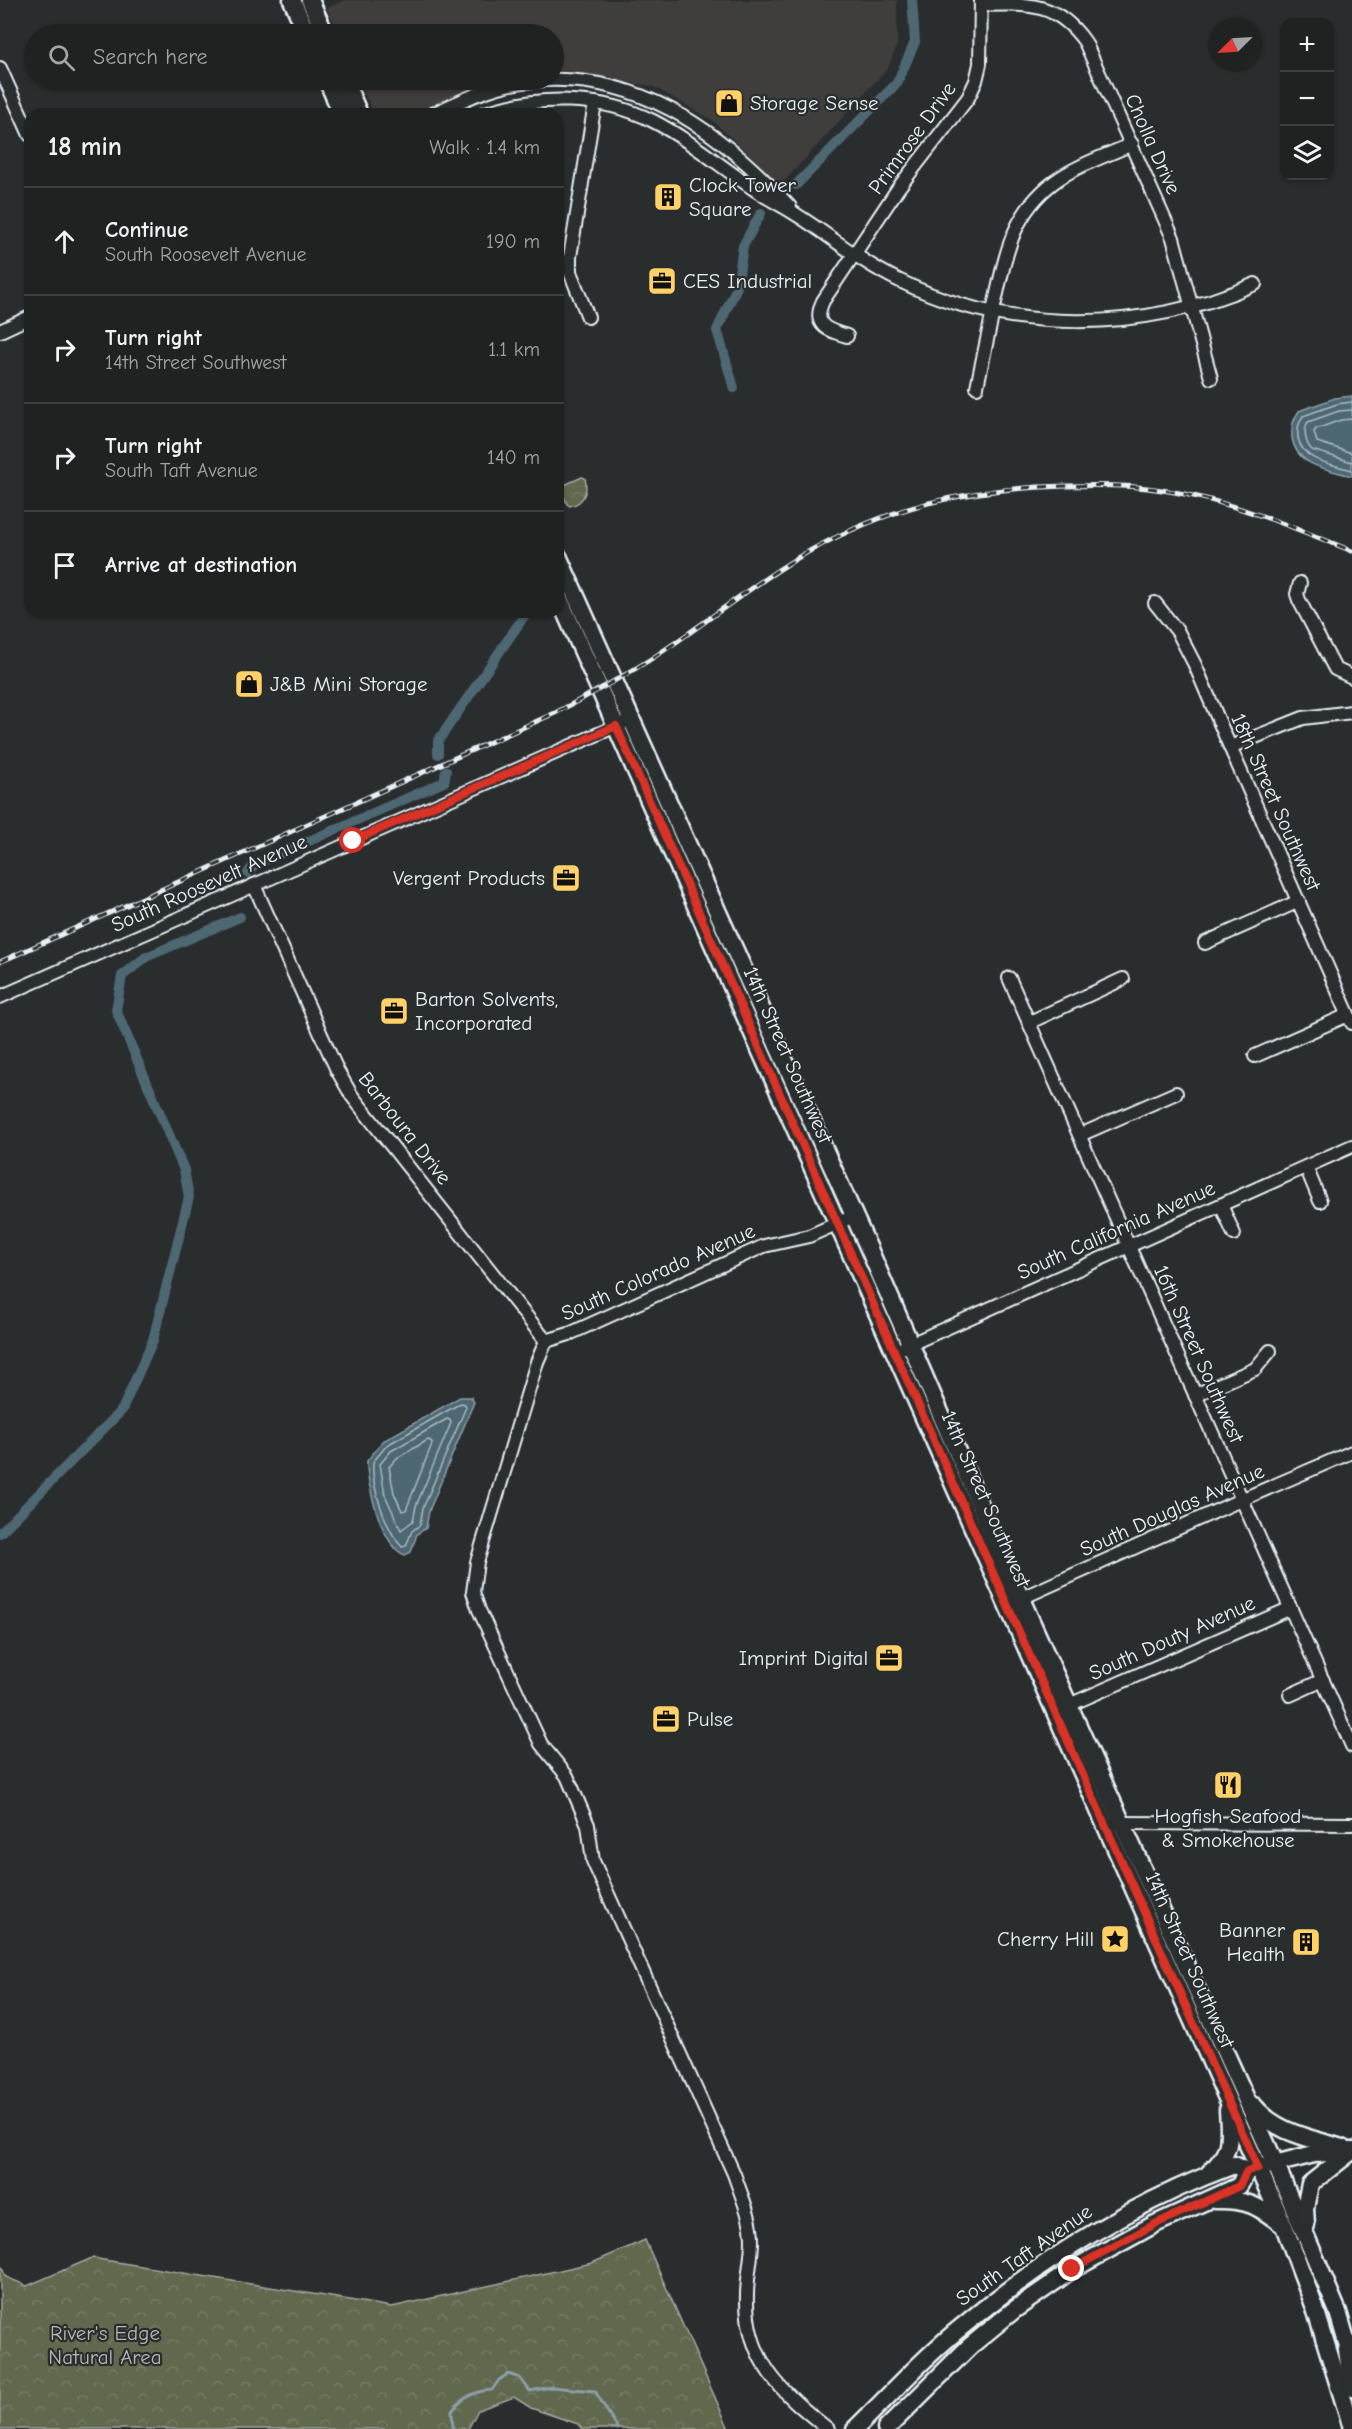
<!DOCTYPE html>
<meta charset="utf-8">
<style>
:root{--surface:#202222;--page:#282a2a;--text:#f1f3f6;--muted:#a2a4a5;--line:#3d3f40}
body{margin:0;font-family:"Comic Neue",sans-serif;background:var(--page);color:var(--text)}
.controls{position:absolute;right:18px;top:18px;display:grid;overflow:hidden;border-radius:12px;box-shadow:0 2px 4px #0004}
.controls button{width:54px;height:54px;display:grid;place-items:center;padding:0;border:0;border-bottom:2px solid var(--line);background:var(--surface);color:var(--text);font:30px sans-serif}
.compass{position:absolute;left:1208px;top:18px;width:54px;height:54px;border-radius:50%;background:var(--surface);box-shadow:0 2px 4px #0004;rotate:246deg}
.stop{position:absolute;width:18px;height:18px;margin:-14px;border:4px solid #d93025;border-radius:50%;background:#fff}
.stop.end{background:#d93025;border-color:#fff;box-shadow:0 2px 6px #0008}
.list{margin:0;padding:0;list-style:none}
h2{display:flex;justify-content:space-between;align-items:center;height:78px;margin:0;padding:0 24px;font-size:26px}
h2 small{font-size:20px;font-weight:400;color:var(--muted)}
.list li{display:grid;grid-template-columns:39px 1fr auto;gap:18px;align-items:center;box-sizing:border-box;height:108px;padding:0 24px;border-top:2px solid var(--line)}
.list b{display:block;font-size:22px;white-space:nowrap}
.list p{margin:0;font-size:20px;white-space:nowrap;color:var(--muted)}
.list em{font-size:20px;font-style:normal;color:var(--muted)}
.icon{flex:none;width:33px;height:33px;fill:none;stroke:currentColor;stroke-width:2;stroke-linecap:round;stroke-linejoin:round}
.map{position:relative;flex:none;width:1352px;height:2429px;overflow:hidden}
.search{position:absolute;background:var(--surface);box-shadow:0 2px 4px #0004;left:24px;top:24px;width:540px;height:66px;display:flex;align-items:center;gap:15px;box-sizing:border-box;padding:0 21px;border-radius:33px;color:var(--muted);font-size:22px}
.panel{position:absolute;background:var(--surface);box-shadow:0 2px 4px #0004;left:24px;top:108px;width:540px;height:510px;border-radius:18px}
.map>svg:first-child{display:block}
.built{fill:#403c3c}
.park{fill:url(#park-crowns);stroke:#a4aca2;stroke-width:1.5}
.water{fill:#4e6773;stroke:#8c9ea8;stroke-width:1.5}
.lines{fill:none;stroke-linecap:round;stroke-linejoin:round}
.shore{stroke:#aabac3;stroke-width:1.5}
.stream{stroke:#8c9ea8;stroke-width:3}
.canal{stroke:#4e6773;stroke-width:10}
.street-casing{stroke:#e8f1f8;stroke-width:16}
.secondary-casing{stroke:#e8f1f8;stroke-width:21}
.street{stroke:#2a2d2e;stroke-width:12}
.secondary{stroke:#2a2d2e;stroke-width:16}
.rail-casing{stroke:#e8f1f8;stroke-width:5}
.rail{stroke:#2a2d2e;stroke-width:3;stroke-dasharray:9;stroke-linecap:butt}
.route{stroke:#d93025;stroke-width:8}
.labels{text-anchor:middle;dominant-baseline:central;stroke-width:4.5;stroke-linejoin:round;paint-order:stroke}
.poi-label{font-size:21px;fill:#e8f1f8;stroke:#2a2d2e;text-anchor:start}
.street-label{font-size:21px;fill:#e8f1f8;stroke:#2a2d2e}
.park-label{font-size:21px;fill:#b2bab4;stroke:#2a2d2e}
</style>
<div class="map">
<svg width="1352" height="2429" viewBox="0 0 1352 2429">
<defs>
<pattern id="park-crowns" width="20" height="18" patternUnits="userSpaceOnUse" patternTransform="scale(1.5)"><rect width="20" height="18" fill="#60674d"/><path d="M2 6a3 3 0 1 1 6 0M12 15a3 3 0 1 1 6 0" fill="none" stroke="#777d67"/></pattern>
</defs>
<rect width="100%" height="100%" fill="#2a2d2e"/>
<filter id="ink" filterUnits="userSpaceOnUse"><feTurbulence type="fractalNoise" baseFrequency=".0167" numOctaves="2"/><feDisplacementMap in="SourceGraphic" scale="12" xChannelSelector="R" yChannelSelector="G"/><feConvolveMatrix kernelMatrix="1 2 1 2 8 2 1 2 1" color-interpolation-filters="sRGB"/></filter>
<g filter="url(#ink)">
<!-- built -->
<g class="built">
<path d="M 345,0 L 897,0 L 897,45 L 888,68 L 779,187 L 756,161 L 712,120 L 654,87 L 567,71 L 554,73 L 554,34 L 339,34 L 327,8 Z"/>
<path d="M 358,80 L 515,80 L 484,84 L 416,114 L 374,114 Z"/>
</g>
<!-- park -->
<g class="park">
<path d="M 582,477 L 585,478 C 588,491 584,503 570,506 L 567,504 L 560,487 Z"/>
<path d="M 645,2240 L 729,2429 L 583,2429 L 578,2424 L 531,2408 L 514,2397 L 478,2410 L 468,2429 L 0,2429 L 0,2264 L 6,2277 L 27,2286 L 92,2258 L 392,2307 L 592,2263 Z"/>
</g>
<!-- water -->
<g class="water">
<path d="M 1352,396 L 1352,476 C 1327,469 1297,467 1292,438 C 1291,428 1293,419 1299,411 L 1335,398 Z"/>
<path d="M 460,1397 L 471,1397 L 474,1402 L 429,1511 L 426,1528 L 417,1534 L 411,1552 L 405,1555 C 382,1547 366,1483 367,1461 L 383,1441 Z"/>
</g>
<g class="lines">
<!-- shore -->
<g class="shore">
<path d="M 1352,402 L 1337,404 L 1303,416 C 1298,423 1297,430 1298,438 C 1303,462 1332,464 1352,470"/>
<path d="M 1352,410 L 1339,411 L 1308,422 C 1303,430 1305,443 1312,450 L 1352,462"/>
<path d="M 1352,419 L 1341,420 L 1316,429 L 1314,432 L 1317,442 L 1352,453"/>
<path d="M 461,1403 L 465,1404 L 466,1407 L 423,1508 L 420,1525 L 412,1531 L 406,1546 L 402,1547 C 386,1530 371,1486 373,1462 L 387,1445 Z"/>
<path d="M 447,1419 L 450,1420 L 451,1423 L 416,1506 L 413,1521 L 401,1530 L 385,1495 L 380,1464 L 391,1451 Z"/>
<path d="M 428,1440 L 431,1441 L 432,1444 L 406,1510 L 402,1511 L 394,1493 L 389,1467 L 397,1458 Z"/>
</g>
<!-- stream -->
<path class="stream" d="M 453,2429 L 452,2411 C 463,2397 475,2391 492,2390 L 499,2380 L 508,2374 L 520,2378 L 530,2391 L 551,2387 L 595,2391 L 618,2429"/>
<!-- canal -->
<g class="canal">
<path d="M 796,185 L 897,83 L 915,42 L 912,0"/>
<path d="M 734,388 L 717,330 L 737,287 L 743,246 L 761,213"/>
<path d="M 438,754 L 438,741 L 527,612"/>
<path d="M 248,873 L 254,865 L 444,782 L 446,771"/>
<path d="M 0,1533 L 122,1410 L 153,1340 L 189,1197 L 184,1170 L 116,1010 L 122,976 L 146,957 L 240,917"/>
</g>
<!-- street casing -->
<g class="street-casing">
<g id="street">
<path d="M 981,5 C 1028,4 1056,1 1085,42 L 1173,238 L 1211,378"/>
<path d="M 0,68 L 30,135"/>
<path d="M 432,114 C 461,101 491,86 523,82 C 633,67 720,130 790,207"/>
<path d="M 482,114 C 535,95 602,95 653,121 C 688,139 719,165 751,187 C 766,198 782,205 797,215 C 832,237 862,263 900,281 C 1010,335 1144,333 1255,284"/>
<path d="M 588,317 L 570,272 L 570,257 L 595,103"/>
<path d="M 0,331 L 30,317"/>
<path d="M 847,336 C 826,330 812,325 823,301 L 899,187 L 968,98 L 976,81 L 980,64 L 981,0"/>
<path d="M 977,387 C 982,362 988,336 993,311 C 1005,261 1009,216 1054,182 C 1077,165 1106,156 1132,144"/>
<path d="M 1300,583 L 1297,594 L 1299,600 L 1335,669 L 1352,677"/>
<path d="M 1155,603 L 1178,632 L 1195,665 L 1230,747 L 1352,1023"/>
<path d="M 1230,747 L 1303,718 L 1352,712"/>
<path d="M 254,885 L 337,1070 L 352,1096 L 546,1341"/>
<path d="M 1205,943 L 1299,901"/>
<path d="M 1009,978 L 1352,1746"/>
<path d="M 0,997 L 623,723"/>
<path d="M 1030,1022 L 1123,979"/>
<path d="M 1255,1056 L 1348,1015"/>
<path d="M 1080,1135 L 1176,1093"/>
<path d="M 1306,1167 L 1320,1201"/>
<path d="M 1221,1205 L 1234,1234"/>
<path d="M 546,1341 L 537,1362 L 477,1562 L 473,1592 L 479,1610 L 541,1744 L 567,1776 L 588,1825 L 593,1861 L 734,2174 C 741,2195 752,2218 752,2240 C 752,2258 747,2277 747,2295 C 745,2360 781,2392 828,2429"/>
<path d="M 546,1341 L 569,1334 L 764,1246 L 809,1236 L 854,1216"/>
<path d="M 904,1347 L 1352,1146"/>
<path d="M 1195,1395 L 1255,1369 L 1270,1351"/>
<path d="M 1015,1601 L 1243,1499 L 1352,1452"/>
<path d="M 1290,1695 L 1323,1680"/>
<path d="M 1069,1705 L 1291,1608"/>
<path d="M 1116,1823 L 1352,1824"/>
</g>
</g>
<!-- secondary casing -->
<g class="secondary-casing">
<g id="secondary">
<path d="M 292,0 L 307,34"/>
<path d="M 310,0 L 325,34"/>
<path d="M 327,80 L 342,114"/>
<path d="M 344,80 L 359,114"/>
<path d="M 558,556 L 869,1249 L 1021,1599 L 1275,2163 L 1338,2312 L 1352,2360"/>
<path d="M 558,596 L 1284,2226 L 1314,2305 L 1352,2428"/>
<path d="M 1254,2106 C 1276,2133 1310,2138 1342,2148"/>
<path d="M 1209,2173 C 1232,2153 1230,2139 1228,2110"/>
<path d="M 1214,2200 C 1247,2199 1257,2205 1283,2225"/>
<path d="M 1306,2225 L 1305,2208 L 1310,2184 L 1352,2151"/>
<path d="M 1347,2350 L 1352,2387"/>
<path d="M 855,2429 C 891,2394 925,2356 964,2325 C 1046,2257 1134,2202 1234,2165 L 1247,2171 L 1314,2154 L 1352,2151"/>
<path d="M 886,2429 L 969,2347 L 1014,2310 L 1073,2269 L 1155,2224 L 1239,2186 L 1247,2171"/>
</g>
</g>
<!-- street -->
<use href="#street" class="street"/>
<!-- secondary -->
<use href="#secondary" class="secondary"/>
<!-- rail casing -->
<g class="rail-casing">
<path id="rail" d="M 0,962 L 555,713 C 589,695 624,677 657,655 C 705,624 750,586 799,557 C 887,506 966,488 1067,486 C 1099,485 1131,485 1162,490 C 1228,500 1291,526 1352,551"/>
</g>
<!-- rail -->
<use href="#rail" class="rail"/>
</g>
</g>
<g class="lines" filter="url(#ink)">
<!-- route -->
<path class="route" d="M 353,841 L 616,726 L 1258,2168 L 1247,2171 L 1239,2186 L 1155,2224 L 1072,2269"/>
</g>
<!-- icons -->
<defs>
<g id="shop-square" transform="scale(1.5)"><rect x="-9" y="-9" width="18" height="18" rx="4" fill="#ffd166" stroke="#2a2d2e"/><path d="M-5-2.5h2.3a2.7 3.5 0 0 1 5.4 0H5L5.5 6h-11ZM-1.5-2.5h3a1.5 2.3 0 0 0-3 0Z" fill="#111"/></g>
<g id="building-square" transform="scale(1.5)"><rect x="-9" y="-9" width="18" height="18" rx="4" fill="#ffd166" stroke="#2a2d2e"/><path d="M-4-6H4V6H1V3H-1V6H-4ZM-2.5-4.3h1.7v1.8h-1.7ZM.8-4.3h1.7v1.8H.8ZM-2.5-1h1.7V.8h-1.7ZM.8-1h1.7V.8H.8Z" fill="#111"/></g>
<g id="office-square" transform="scale(1.5)"><rect x="-9" y="-9" width="18" height="18" rx="4" fill="#ffd166" stroke="#2a2d2e"/><path d="M-6-3h4V-5.5h4V-3h4V5H-6ZM-1-4.5V-3h2v-1.5ZM-6 0V1H6V0Z" fill="#111"/></g>
<g id="restaurant-square" transform="scale(1.5)"><rect x="-9" y="-9" width="18" height="18" rx="4" fill="#ffd166" stroke="#2a2d2e"/><path d="M-5-6h1v4h1v-4h1v4h1v-4h1v5L-1.5 .5V6h-2V.5L-5-1ZM5-6V6H3V1.5H1.5Q1.5-4 5-6Z" fill="#111"/></g>
<g id="sight-square" transform="scale(1.5)"><rect x="-9" y="-9" width="18" height="18" rx="4" fill="#ffd166" stroke="#2a2d2e"/><path d="M0-6L1.8-2.2L6-1.7L2.9 1.2L3.7 5.4L0 3.3L-3.7 5.4L-2.9 1.2L-6-1.7L-1.8-2.2Z" fill="#111"/></g>
</defs>
<g fill-rule="evenodd">
<use href="#shop-square" x="729" y="103"/>
<use href="#building-square" x="668" y="197"/>
<use href="#office-square" x="662" y="281"/>
<use href="#shop-square" x="249" y="684"/>
<use href="#office-square" x="566" y="878"/>
<use href="#office-square" x="394" y="1011"/>
<use href="#office-square" x="889" y="1658"/>
<use href="#office-square" x="666" y="1719"/>
<use href="#restaurant-square" x="1228" y="1785"/>
<use href="#sight-square" x="1115" y="1939"/>
<use href="#building-square" x="1306" y="1942"/>
</g>
<g class="labels">
<!-- poi labels -->
<g class="poi-label">
<text x="750" y="103">Storage Sense</text>
<text x="689" y="185">Clock Tower<tspan x="689" dy="24">Square</tspan></text>
<text x="683" y="281">CES Industrial</text>
<text x="270" y="684">J&amp;B Mini Storage</text>
<text x="545" y="878" text-anchor="end">Vergent Products</text>
<text x="415" y="999">Barton Solvents,<tspan x="415" dy="24">Incorporated</tspan></text>
<text x="868" y="1658" text-anchor="end">Imprint Digital</text>
<text x="687" y="1719">Pulse</text>
<text x="1228" y="1816" text-anchor="middle">Hogfish Seafood<tspan x="1228" dy="24">&amp; Smokehouse</tspan></text>
<text x="1285" y="1930" text-anchor="end">Banner<tspan x="1285" dy="24">Health</tspan></text>
<text x="1094" y="1939" text-anchor="end">Cherry Hill</text>
</g>
<!-- street labels -->
<g class="street-label">
<text transform="translate(912 138) rotate(-54)">Primrose Drive</text>
<text transform="translate(1153 144) rotate(66)">Cholla Drive</text>
<text transform="translate(1276 802) rotate(66)">18th Street Southwest</text>
<text transform="translate(209 883) rotate(-24)">South Roosevelt Avenue</text>
<text transform="translate(788 1055) rotate(66)">14th Street Southwest</text>
<text transform="translate(405 1128) rotate(52)">Barboura Drive</text>
<text transform="translate(1116 1230) rotate(-24)">South California Avenue</text>
<text transform="translate(658 1272) rotate(-24)">South Colorado Avenue</text>
<text transform="translate(1199 1354) rotate(66)">16th Street Southwest</text>
<text transform="translate(986 1499) rotate(66)">14th Street Southwest</text>
<text transform="translate(1172 1510) rotate(-24)">South Douglas Avenue</text>
<text transform="translate(1172 1638) rotate(-24)">South Douty Avenue</text>
<text transform="translate(1190 1960) rotate(66)">14th Street Southwest</text>
<text transform="translate(1024 2255) rotate(-35)">South Taft Avenue</text>
</g>
<!-- park labels -->
<g class="park-label">
<text x="105" y="2333">River's Edge<tspan x="105" dy="24">Natural Area</tspan></text>
</g>
</g>
</svg>
<div class="controls">
<button>+</button>
<button>−</button>
<button><svg class="icon" aria-label="layers" viewBox="0 0 24 24"><path d="M12 4l9 5-9 5-9-5zM3 14l9 5 9-5"/></svg></button>
</div>
<svg class="compass" viewBox="-18 -18 36 36"><path d="M0-13l5 13h-10z" fill="#e53935"/><path d="M0 13l5-13h-10z" fill="#a2a4a5"/></svg>
<div class="stop" style="left:353px;top:841px"></div>
<div class="stop end" style="left:1072px;top:2269px"></div>
<div class="search"><svg class="icon" aria-label="search" viewBox="0 0 24 24"><circle cx="10" cy="10" r="6"/><path d="M15 15l6 6"/></svg>Search here</div>
<section class="panel">
<h2>18 min<small>Walk · 1.4 km</small></h2>
<ul class="list">
<li><svg class="icon" aria-label="ahead" viewBox="0 0 24 24"><path d="M12 20V5M6 11l6-6 6 6"/></svg><div><b>Continue</b><p>South Roosevelt Avenue</p></div><em>190 m</em></li>
<li><svg class="icon" aria-label="right" viewBox="0 0 24 24"><path d="M7 20v-9h11M14 6l5 5-5 5"/></svg><div><b>Turn right</b><p>14th Street Southwest</p></div><em>1.1 km</em></li>
<li><svg class="icon" aria-label="right" viewBox="0 0 24 24"><path d="M7 20v-9h11M14 6l5 5-5 5"/></svg><div><b>Turn right</b><p>South Taft Avenue</p></div><em>140 m</em></li>
<li><svg class="icon" aria-label="arrive" viewBox="0 0 24 24"><path d="M6 21V4h12l-3 4 3 4H6"/></svg><div><b>Arrive at destination</b></div></li>
</ul>
</section>
</div>
